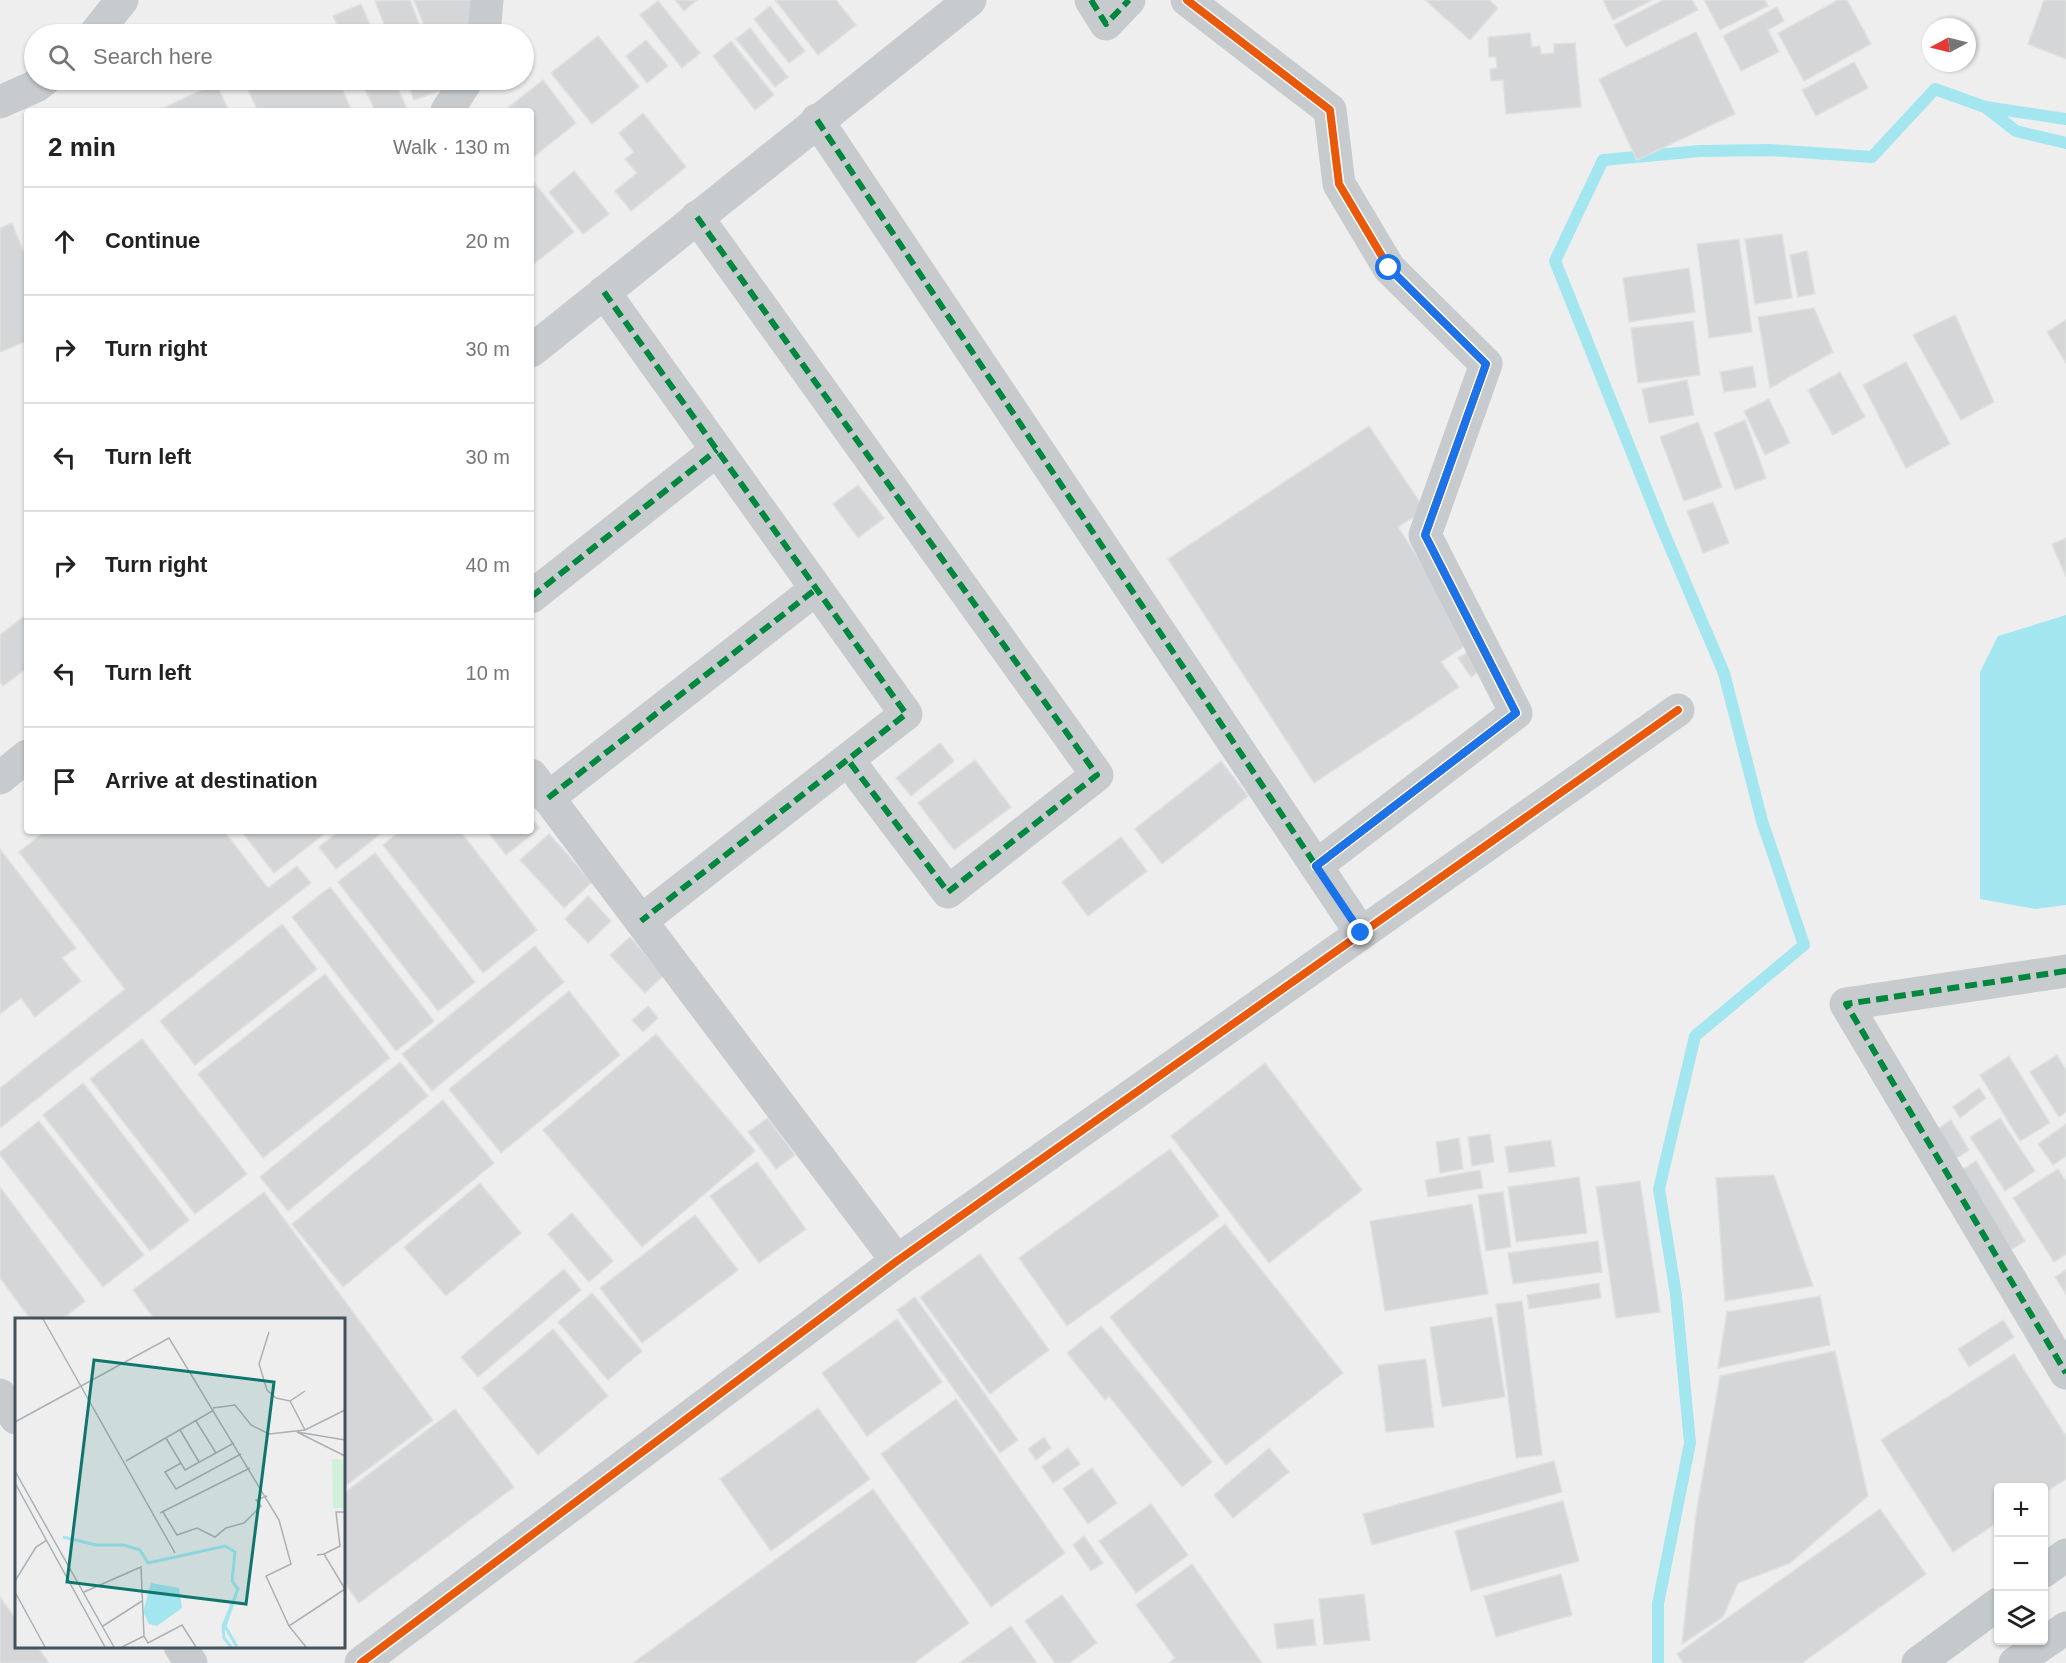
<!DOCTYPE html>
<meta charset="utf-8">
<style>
:root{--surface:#fff;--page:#f2f2f2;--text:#222;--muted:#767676;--line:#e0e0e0}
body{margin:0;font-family:Helvetica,sans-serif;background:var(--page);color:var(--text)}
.controls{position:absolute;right:18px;bottom:18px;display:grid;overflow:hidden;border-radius:6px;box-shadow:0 2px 4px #0004}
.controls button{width:54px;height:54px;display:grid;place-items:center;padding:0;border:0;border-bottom:2px solid var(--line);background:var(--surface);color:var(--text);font:30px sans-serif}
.compass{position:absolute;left:1922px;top:18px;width:54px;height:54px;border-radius:50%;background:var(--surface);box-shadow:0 2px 4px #0004;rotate:263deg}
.stop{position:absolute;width:18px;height:18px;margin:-14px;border:4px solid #1a73e8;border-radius:50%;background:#fff}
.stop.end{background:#1a73e8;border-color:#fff;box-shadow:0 2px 6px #0008}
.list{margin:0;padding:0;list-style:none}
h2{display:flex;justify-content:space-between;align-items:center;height:78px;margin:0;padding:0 24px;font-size:26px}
h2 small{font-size:20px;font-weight:400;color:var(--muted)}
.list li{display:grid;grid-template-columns:39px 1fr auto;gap:18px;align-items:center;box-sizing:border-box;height:108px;padding:0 24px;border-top:2px solid var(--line)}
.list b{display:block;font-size:22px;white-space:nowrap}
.list em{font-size:20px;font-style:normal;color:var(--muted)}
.icon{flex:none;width:33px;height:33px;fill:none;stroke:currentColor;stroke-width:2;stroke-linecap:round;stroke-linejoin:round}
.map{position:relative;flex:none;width:2066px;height:1663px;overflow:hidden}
.search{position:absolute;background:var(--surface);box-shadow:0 2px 4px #0004;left:24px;top:24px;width:510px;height:66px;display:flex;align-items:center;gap:15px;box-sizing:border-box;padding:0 21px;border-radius:33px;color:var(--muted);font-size:22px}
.panel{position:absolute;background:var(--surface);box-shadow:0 2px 4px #0004;left:24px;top:108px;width:510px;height:726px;border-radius:6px}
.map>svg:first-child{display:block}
.water{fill:#a3e6f0}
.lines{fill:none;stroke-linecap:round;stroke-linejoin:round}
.stream{stroke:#a3e6f0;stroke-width:12}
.building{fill:#d5d6d7;stroke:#e0e0e1;stroke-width:1.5}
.minor{stroke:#c7cbce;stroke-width:33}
.major{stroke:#c4c9cc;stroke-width:33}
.quiet{stroke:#00873e;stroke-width:6;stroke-dasharray:12 6;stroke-linecap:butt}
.cycleway-casing{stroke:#fff;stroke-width:11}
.cycleway{stroke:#e8590c;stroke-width:8}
.route{stroke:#1a73e8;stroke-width:8}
.inset-river{fill:none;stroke:#a3e6f0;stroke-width:3}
.inset-road{fill:none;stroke:#abb0b4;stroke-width:1.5}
.view{fill:#0f766e;fill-opacity:0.15;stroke:#0f766e;stroke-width:3}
.inset-edge{fill:none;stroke:#44525c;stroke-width:3}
</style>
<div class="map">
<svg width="2066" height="1663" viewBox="0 0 2066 1663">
<rect width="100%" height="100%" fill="#efeeee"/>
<!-- water -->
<path class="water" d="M 2066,615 L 2066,905 L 2035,909 L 1980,899 L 1980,672 L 1998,636 Z"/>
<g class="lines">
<!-- stream -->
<g class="stream">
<path d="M 2066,119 L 1985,107 L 2016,131 L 2066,143"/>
<path d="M 1658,1663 L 1658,1604 L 1690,1443 L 1676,1295 L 1659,1189 L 1695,1036 L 1804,945 L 1762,821 L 1724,673 L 1662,528 L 1555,261 L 1603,160 L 1700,151 L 1770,150 L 1872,157 L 1935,89 L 1985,107"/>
</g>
</g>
<!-- building -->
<g class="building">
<path d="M 410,0 L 423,34 L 388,34 L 375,1 Z"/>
<path d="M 414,0 L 475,0 L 479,34 L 427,34 Z"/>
<path d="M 675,0 L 697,0 L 684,11 Z"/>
<path d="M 775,0 L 836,0 L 856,25 L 818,55 Z"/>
<path d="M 1425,0 L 1489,0 L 1498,8 L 1470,40 Z"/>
<path d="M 1603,0 L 1652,0 L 1613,20 Z"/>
<path d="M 1663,0 L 1692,0 L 1698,10 L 1626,47 L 1614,25 Z"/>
<path d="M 1704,0 L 1765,0 L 1768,6 L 1720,30 Z"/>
<path d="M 1838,0 L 1847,0 L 1871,44 L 1804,81 L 1778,33 Z"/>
<path d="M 2044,0 L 2066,0 L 2066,59 L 2028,44 Z"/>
<path d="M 658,1 L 700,53 L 682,68 L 640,15 Z"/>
<path d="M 361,4 L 374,34 L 341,34 L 333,16 Z"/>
<path d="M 770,6 L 805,51 L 789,63 L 754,19 Z"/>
<path d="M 1777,7 L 1784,21 L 1768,30 L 1779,52 L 1741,71 L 1723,36 Z"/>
<path d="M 750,28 L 788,77 L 775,87 L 736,39 Z"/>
<path d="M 1696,32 L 1735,114 L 1637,160 L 1599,79 Z"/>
<path d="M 1530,33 L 1532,47 L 1540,46 L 1541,54 L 1554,53 L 1554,44 L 1575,43 L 1581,107 L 1506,114 L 1503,80 L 1491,81 L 1490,69 L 1497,68 L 1496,57 L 1489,57 L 1488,37 Z"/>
<path d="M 598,36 L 639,87 L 592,124 L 551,73 Z"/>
<path d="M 646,40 L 668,66 L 647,83 L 626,56 Z"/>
<path d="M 731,41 L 774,95 L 755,110 L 713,56 Z"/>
<path d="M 1854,62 L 1868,88 L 1816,116 L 1802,90 Z"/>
<path d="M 243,80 L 338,80 L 352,111 L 258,111 Z"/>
<path d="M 361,80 L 394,80 L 408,111 L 375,111 Z"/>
<path d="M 406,80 L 441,80 L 445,89 L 414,100 Z"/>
<path d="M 543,80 L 576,123 L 531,159 L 531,111 L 504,111 Z"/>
<path d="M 216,83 L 229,111 L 157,111 Z"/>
<path d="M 643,113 L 686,167 L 631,211 L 615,191 L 637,173 L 625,159 L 634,152 L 619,133 Z"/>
<path d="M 574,171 L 609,214 L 583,234 L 549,192 Z"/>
<path d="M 532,180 L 574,232 L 531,266 L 531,181 Z"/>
<path d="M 12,223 L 27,261 L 27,341 L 0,352 L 0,228 Z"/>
<path d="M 1782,234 L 1792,298 L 1755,304 L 1745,239 Z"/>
<path d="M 1739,239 L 1752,332 L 1709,338 L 1697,244 Z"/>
<path d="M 1807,251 L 1815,294 L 1798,297 L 1790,255 Z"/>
<path d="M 1689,268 L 1695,312 L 1629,322 L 1623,278 Z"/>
<path d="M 1814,308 L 1833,352 L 1770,388 L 1758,317 Z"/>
<path d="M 1955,315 L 1994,402 L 1961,420 L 1913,335 Z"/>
<path d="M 2066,320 L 2066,363 L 2047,332 Z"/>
<path d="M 1693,321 L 1700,375 L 1638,383 L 1631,328 Z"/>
<path d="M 1906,362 L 1950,444 L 1906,468 L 1863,385 Z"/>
<path d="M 1753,366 L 1756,387 L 1724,392 L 1720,372 Z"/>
<path d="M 1840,372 L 1865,417 L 1833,435 L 1808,390 Z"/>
<path d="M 1687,380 L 1694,415 L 1649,423 L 1642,389 Z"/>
<path d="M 1769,399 L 1790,443 L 1765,455 L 1744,411 Z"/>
<path d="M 1745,420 L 1766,478 L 1735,490 L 1714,433 Z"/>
<path d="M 1698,422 L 1722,487 L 1684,501 L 1660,437 Z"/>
<path d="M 1369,426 L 1425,510 L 1398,527 L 1472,641 L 1441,662 L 1459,687 L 1314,783 L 1168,559 Z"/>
<path d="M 858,485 L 884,518 L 858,538 L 833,504 Z"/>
<path d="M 1713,502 L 1729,543 L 1703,553 L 1687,511 Z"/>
<path d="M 2066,538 L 2066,577 L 2052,544 Z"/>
<path d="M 27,614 L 27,668 L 3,686 L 0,682 L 0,635 Z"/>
<path d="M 1475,647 L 1486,666 L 1471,677 L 1458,658 Z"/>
<path d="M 940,743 L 954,761 L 911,796 L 896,778 Z"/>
<path d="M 975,760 L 1011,807 L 954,850 L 918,803 Z"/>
<path d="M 1221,761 L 1248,796 L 1162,864 L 1135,829 Z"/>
<path d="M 531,818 L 540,828 L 506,855 L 487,831 L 531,831 Z"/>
<path d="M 45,831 L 224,831 L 268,888 L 297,866 L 311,883 L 0,1128 L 0,1088 L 125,989 L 19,852 Z"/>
<path d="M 241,831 L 328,831 L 274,873 Z"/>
<path d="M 339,831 L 384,831 L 336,869 L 319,847 Z"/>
<path d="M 400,831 L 460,831 L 537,930 L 483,973 L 383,845 Z"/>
<path d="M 549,834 L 592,882 L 564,908 L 520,860 Z"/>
<path d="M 1121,837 L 1147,871 L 1088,916 L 1062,882 Z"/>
<path d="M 0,849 L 76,948 L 62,958 L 81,981 L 35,1017 L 21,998 L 0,1014 Z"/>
<path d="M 375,853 L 475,982 L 438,1011 L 338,882 Z"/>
<path d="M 330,887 L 434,1021 L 396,1051 L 292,917 Z"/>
<path d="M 588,896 L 611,921 L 588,943 L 565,919 Z"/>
<path d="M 282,924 L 317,969 L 195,1065 L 160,1021 Z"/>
<path d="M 630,937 L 664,975 L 645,993 L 610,955 Z"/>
<path d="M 535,946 L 564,982 L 432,1091 L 402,1054 Z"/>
<path d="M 325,974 L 390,1058 L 263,1158 L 198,1074 Z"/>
<path d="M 569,991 L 620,1055 L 501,1153 L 449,1089 Z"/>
<path d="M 648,1006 L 658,1018 L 643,1032 L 632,1020 Z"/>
<path d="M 656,1034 L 755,1151 L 642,1247 L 543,1130 Z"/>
<path d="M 142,1039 L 247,1174 L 195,1214 L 90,1079 Z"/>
<path d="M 2057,1055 L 2066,1070 L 2066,1112 L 2059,1117 L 2030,1072 Z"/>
<path d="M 2009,1056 L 2050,1123 L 2020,1141 L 1980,1075 Z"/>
<path d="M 400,1062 L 428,1096 L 288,1211 L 260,1177 Z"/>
<path d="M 1265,1063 L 1362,1190 L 1269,1263 L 1171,1136 Z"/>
<path d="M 83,1083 L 189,1220 L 150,1251 L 43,1115 Z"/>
<path d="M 1979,1088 L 1986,1098 L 1960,1118 L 1953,1107 Z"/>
<path d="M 443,1100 L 494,1163 L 343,1287 L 292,1224 Z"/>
<path d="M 768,1118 L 795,1155 L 776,1169 L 748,1132 Z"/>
<path d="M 2000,1118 L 2035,1171 L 2005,1191 L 1970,1137 Z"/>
<path d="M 1951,1120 L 1969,1150 L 1954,1160 L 1936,1130 Z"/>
<path d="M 39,1121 L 144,1255 L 103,1287 L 0,1155 L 0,1152 Z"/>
<path d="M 2066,1124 L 2066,1156 L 2053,1165 L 2038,1144 Z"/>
<path d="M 1490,1134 L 1494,1162 L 1472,1166 L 1468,1137 Z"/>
<path d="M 1459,1138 L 1463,1169 L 1440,1173 L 1436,1142 Z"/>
<path d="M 1551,1140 L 1555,1166 L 1509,1173 L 1505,1147 Z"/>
<path d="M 1170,1149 L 1219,1216 L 1067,1326 L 1019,1258 Z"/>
<path d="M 1976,1161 L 2025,1241 L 2009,1251 L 1960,1171 Z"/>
<path d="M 757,1162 L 806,1229 L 759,1263 L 710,1196 Z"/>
<path d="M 2058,1169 L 2066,1181 L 2066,1254 L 2054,1262 L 2013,1198 Z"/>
<path d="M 1480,1170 L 1483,1188 L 1428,1197 L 1425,1180 Z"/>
<path d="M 1774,1175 L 1813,1286 L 1725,1301 L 1716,1178 Z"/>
<path d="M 1579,1177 L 1587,1233 L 1516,1242 L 1508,1187 Z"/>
<path d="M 1640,1181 L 1660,1312 L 1616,1318 L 1596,1187 Z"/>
<path d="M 480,1183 L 521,1233 L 446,1296 L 404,1247 Z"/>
<path d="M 0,1187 L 85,1301 L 61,1320 L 31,1320 L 0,1278 Z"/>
<path d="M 264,1192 L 433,1420 L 344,1487 L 344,1320 L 155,1320 L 133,1290 Z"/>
<path d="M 1503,1192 L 1511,1247 L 1486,1251 L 1478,1195 Z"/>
<path d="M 1472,1204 L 1488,1294 L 1385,1311 L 1370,1221 Z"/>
<path d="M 572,1213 L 613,1261 L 589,1282 L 548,1234 Z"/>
<path d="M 695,1215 L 738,1270 L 642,1343 L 600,1288 Z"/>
<path d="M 1225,1224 L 1343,1373 L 1226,1465 L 1110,1317 Z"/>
<path d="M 1598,1241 L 1602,1272 L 1513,1284 L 1508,1253 Z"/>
<path d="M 980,1254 L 1049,1350 L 990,1394 L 920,1297 Z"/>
<path d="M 564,1269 L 581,1290 L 478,1377 L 461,1357 Z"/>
<path d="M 2066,1270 L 2066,1294 L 2055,1277 Z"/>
<path d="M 1599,1283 L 1601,1298 L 1529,1309 L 1527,1295 Z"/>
<path d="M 592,1293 L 642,1351 L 608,1380 L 558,1322 Z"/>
<path d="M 1820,1296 L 1830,1345 L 1718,1368 L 1727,1312 Z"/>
<path d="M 915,1297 L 1018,1440 L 1000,1453 L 897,1310 Z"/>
<path d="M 1522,1301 L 1542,1455 L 1516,1458 L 1496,1304 Z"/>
<path d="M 1492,1317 L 1505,1397 L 1442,1407 L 1430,1327 Z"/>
<path d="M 897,1319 L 942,1382 L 867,1436 L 822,1373 Z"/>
<path d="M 2003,1320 L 2014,1337 L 1969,1367 L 1958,1349 Z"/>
<path d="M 1101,1326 L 1212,1462 L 1182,1487 L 1109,1396 L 1105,1400 L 1067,1353 Z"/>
<path d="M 553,1329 L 608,1396 L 538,1455 L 483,1388 Z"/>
<path d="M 1835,1351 L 1868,1496 L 1790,1563 L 1738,1583 L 1723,1617 L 1682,1644 L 1696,1514 L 1720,1376 Z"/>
<path d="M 2014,1354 L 2066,1436 L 2066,1479 L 2044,1493 L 2044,1488 L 1998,1488 L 1998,1522 L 1953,1552 L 1881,1440 Z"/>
<path d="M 1426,1359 L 1434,1427 L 1386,1432 L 1378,1365 Z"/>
<path d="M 956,1399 L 1065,1553 L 991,1607 L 881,1454 Z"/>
<path d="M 818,1408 L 870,1479 L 771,1551 L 720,1479 Z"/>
<path d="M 455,1409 L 514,1487 L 359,1603 L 344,1582 L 344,1493 Z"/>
<path d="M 1044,1437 L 1051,1448 L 1036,1460 L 1028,1449 Z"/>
<path d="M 1068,1448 L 1080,1464 L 1053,1483 L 1042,1467 Z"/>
<path d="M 1269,1448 L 1289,1472 L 1233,1518 L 1214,1495 Z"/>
<path d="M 1554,1461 L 1562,1492 L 1372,1545 L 1363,1514 Z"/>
<path d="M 1092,1468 L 1117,1503 L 1088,1524 L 1063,1489 Z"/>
<path d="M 873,1489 L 969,1623 L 914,1663 L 633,1663 Z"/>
<path d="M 1563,1501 L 1579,1561 L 1471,1591 L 1455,1531 Z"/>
<path d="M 1151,1504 L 1188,1555 L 1136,1593 L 1099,1541 Z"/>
<path d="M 1880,1509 L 1926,1574 L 1802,1663 L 1683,1663 L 1677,1654 Z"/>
<path d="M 1084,1536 L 1103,1563 L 1091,1571 L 1073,1545 Z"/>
<path d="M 1192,1564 L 1262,1663 L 1169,1663 L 1175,1658 L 1136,1605 Z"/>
<path d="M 1561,1574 L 1572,1615 L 1496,1637 L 1484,1596 Z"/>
<path d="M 1364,1594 L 1370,1640 L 1324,1645 L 1319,1599 Z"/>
<path d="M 1062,1595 L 1097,1643 L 1069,1663 L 1055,1663 L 1025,1621 Z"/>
<path d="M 0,1597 L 16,1619 L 16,1646 L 37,1646 L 49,1663 L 0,1663 Z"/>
<path d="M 1313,1619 L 1316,1645 L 1277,1649 L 1274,1624 Z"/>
<path d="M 1011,1626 L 1037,1663 L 959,1663 Z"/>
</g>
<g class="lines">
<!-- minor -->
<g class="minor">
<path d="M 1091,0 L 1106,24 L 1129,0"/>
<path d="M 1187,0 L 1330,110 L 1339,184 L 1389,268 L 1486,364 L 1425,535 L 1516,713 L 1316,866"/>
<path d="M 95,34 L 122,0"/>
<path d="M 484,34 L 487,0"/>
<path d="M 0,102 L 36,86 L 44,80"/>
<path d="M 447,111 L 467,80"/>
<path d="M 817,120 L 1361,933"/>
<path d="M 697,217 L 1097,775 L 948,892 L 848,760"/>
<path d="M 604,292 L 906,714 L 641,921"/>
<path d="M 531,351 L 970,0"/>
<path d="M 531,597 L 717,450"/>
<path d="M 531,775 L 897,1261"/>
<path d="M 0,778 L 27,756"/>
<path d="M 548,798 L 816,589"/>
<path d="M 2066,971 L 1846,1004 L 2066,1373"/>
<path d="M 0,1395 L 16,1418"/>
<path d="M 180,1646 L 191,1663"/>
<path d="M 361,1663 L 897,1261 L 1678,710"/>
</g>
<!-- major -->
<g class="major">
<path d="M 2044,1571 L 2066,1555"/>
<path d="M 1918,1663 L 1998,1604"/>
<path d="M 2015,1663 L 2066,1628"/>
</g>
<!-- quiet -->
<g class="quiet">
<path d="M 1091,0 L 1106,24 L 1129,0"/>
<path d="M 817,120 L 1361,933"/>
<path d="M 697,217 L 1097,775 L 948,892 L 848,760"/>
<path d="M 604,292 L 906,714 L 641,921"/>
<path d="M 531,597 L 717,450"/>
<path d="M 548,798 L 816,589"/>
<path d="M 2066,971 L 1846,1004 L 2066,1373"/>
</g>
<!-- cycleway casing -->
<g class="cycleway-casing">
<g id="cycleway">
<path d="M 1187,0 L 1330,110 L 1339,184 L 1389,268 L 1486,364 L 1425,535 L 1516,713 L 1316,866"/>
<path d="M 361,1663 L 897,1261 L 1678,710"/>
</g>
</g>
<!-- cycleway -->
<use href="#cycleway" class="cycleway"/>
</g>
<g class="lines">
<!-- route -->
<path class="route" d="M 1361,933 L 1316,866 L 1516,713 L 1425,535 L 1486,364 L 1389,268"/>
</g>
<!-- overview -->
<g transform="translate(15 1318)">
<rect width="330" height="330" fill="#efeeee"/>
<path d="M 317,141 L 330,142 L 330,190 L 318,190 Z" fill="#d1f0da"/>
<path d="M 136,265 L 164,270 L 167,290 L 142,308 L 134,306 L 128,294 Z" fill="#a3e6f0"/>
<path class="inset-river" d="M 48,219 L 81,227 L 109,227 L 125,232 L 133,245 L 210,228 L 220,234 L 217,263 L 223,271 L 221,276M 216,329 L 209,320 L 208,308 L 221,276 L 210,308 L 222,329"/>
<path class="inset-road" d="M 28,1 L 160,235M 254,14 L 244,46 L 252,72 L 261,80 L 275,83 L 290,73M 275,83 L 290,112M 198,90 L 220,87 L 236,107 L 254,116 L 290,112 L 330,92M 181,103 L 201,135M 0,104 L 154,20 L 264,202 L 276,246 L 251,258 L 274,308M 165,112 L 184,144M 151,120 L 170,152 L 219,125M 330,122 L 282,114 L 330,138M 111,143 L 199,92M 166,145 L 150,154 L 161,171 L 226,136M 0,153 L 99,329M 0,165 L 90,329M 148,194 L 162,217 L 182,210 L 200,219 L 211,210 L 229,205 L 246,188 L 241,182 L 252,178M 145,195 L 235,150M 309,236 L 325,228 L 321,194 L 330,194M 302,237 L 309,236 L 330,271M 0,263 L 21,229 L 32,222M 0,274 L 30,329M 69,274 L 126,249 L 129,318M 88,308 L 127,283M 107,329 L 129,318 L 133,325 L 167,307 L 181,329M 291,329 L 274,308 L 330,271"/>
<path class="view" d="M 79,42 L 259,64 L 231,286 L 52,264 Z"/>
<rect width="330" height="330" class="inset-edge"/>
</g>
</svg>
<div class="controls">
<button>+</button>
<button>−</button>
<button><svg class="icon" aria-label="layers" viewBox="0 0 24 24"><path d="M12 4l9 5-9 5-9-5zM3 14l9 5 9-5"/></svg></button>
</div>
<svg class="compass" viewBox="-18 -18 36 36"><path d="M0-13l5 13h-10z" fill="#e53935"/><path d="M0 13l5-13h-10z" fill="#767676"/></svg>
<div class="stop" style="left:1389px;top:268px"></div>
<div class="stop end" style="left:1361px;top:933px"></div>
<div class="search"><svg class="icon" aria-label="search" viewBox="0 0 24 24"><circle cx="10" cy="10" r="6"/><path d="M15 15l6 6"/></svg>Search here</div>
<section class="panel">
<h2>2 min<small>Walk · 130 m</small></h2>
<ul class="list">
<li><svg class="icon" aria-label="ahead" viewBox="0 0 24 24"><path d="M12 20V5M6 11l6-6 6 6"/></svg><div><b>Continue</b></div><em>20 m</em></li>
<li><svg class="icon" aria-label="right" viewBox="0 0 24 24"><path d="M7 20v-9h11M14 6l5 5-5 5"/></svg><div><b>Turn right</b></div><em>30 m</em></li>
<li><svg class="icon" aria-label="left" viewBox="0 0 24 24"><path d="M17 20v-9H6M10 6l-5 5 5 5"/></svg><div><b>Turn left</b></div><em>30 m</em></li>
<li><svg class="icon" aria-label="right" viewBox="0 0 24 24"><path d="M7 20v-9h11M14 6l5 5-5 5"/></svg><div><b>Turn right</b></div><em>40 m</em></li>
<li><svg class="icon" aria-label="left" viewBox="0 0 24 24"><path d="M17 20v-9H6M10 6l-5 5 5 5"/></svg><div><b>Turn left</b></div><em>10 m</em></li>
<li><svg class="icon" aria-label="arrive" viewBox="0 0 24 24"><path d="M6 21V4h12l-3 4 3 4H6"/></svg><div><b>Arrive at destination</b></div></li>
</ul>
</section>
</div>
